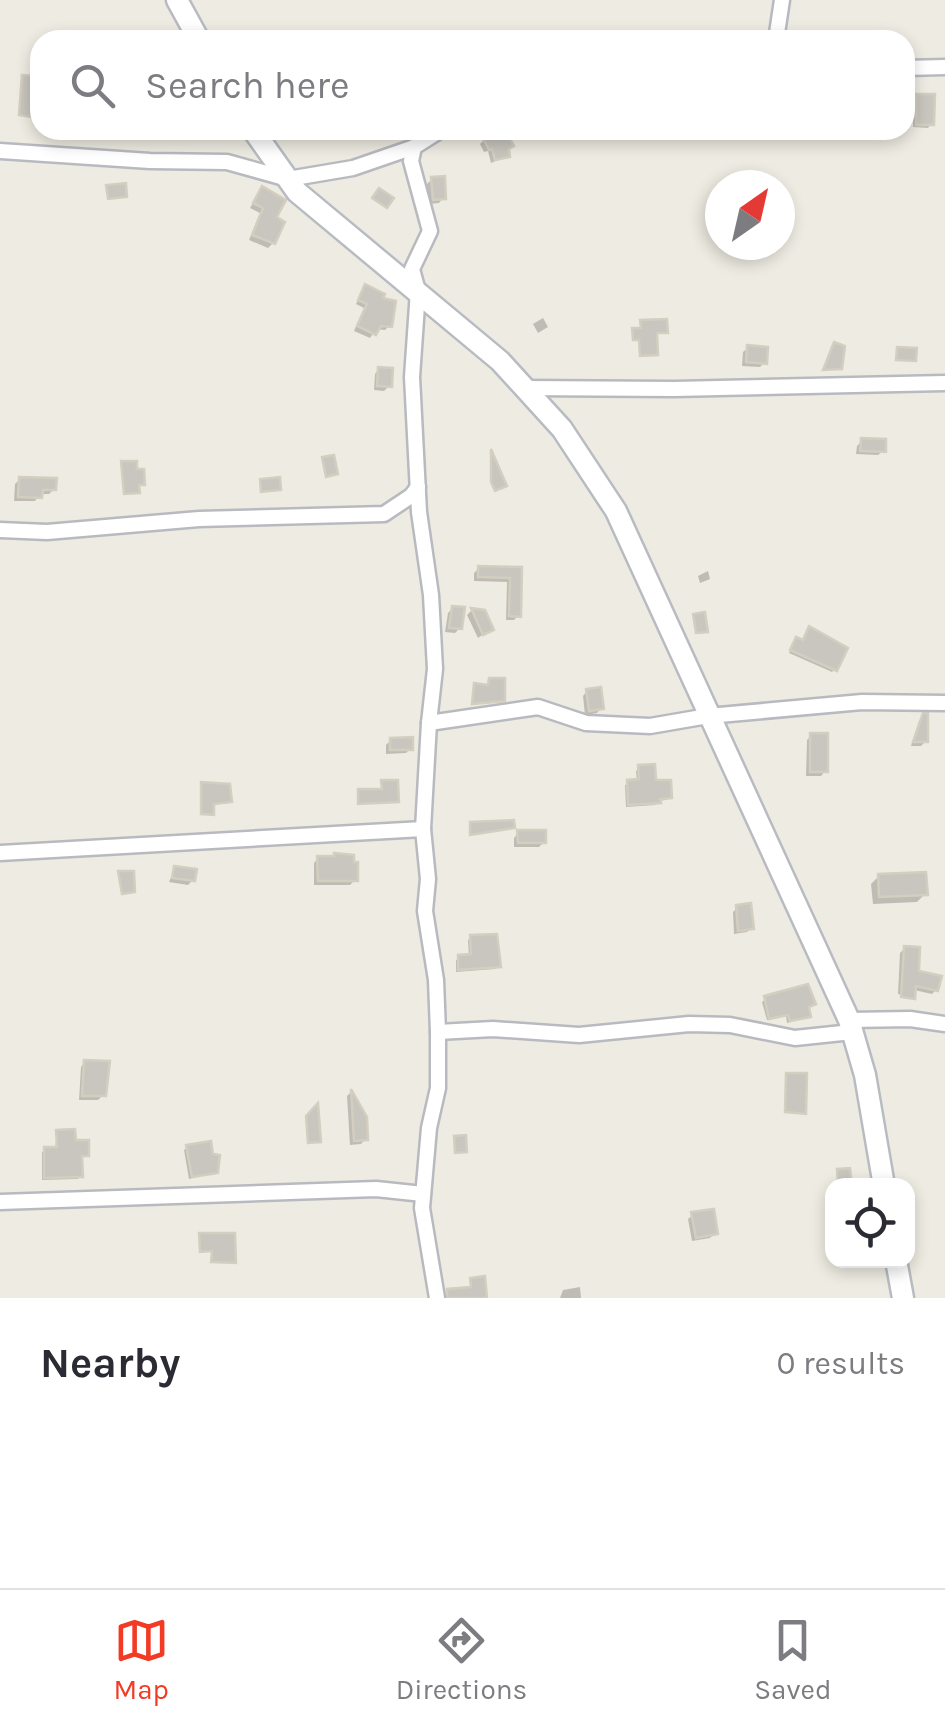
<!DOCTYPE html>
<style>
:root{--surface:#fff;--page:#f2f2f3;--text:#2b2b33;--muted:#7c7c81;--line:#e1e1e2;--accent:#f23a24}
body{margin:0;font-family:Karla,sans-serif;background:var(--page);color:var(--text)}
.controls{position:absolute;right:30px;bottom:30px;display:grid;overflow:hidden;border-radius:20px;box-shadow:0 5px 15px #0003}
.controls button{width:90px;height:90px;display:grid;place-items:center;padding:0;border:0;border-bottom:2px solid var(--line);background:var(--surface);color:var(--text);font:50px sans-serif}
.compass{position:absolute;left:705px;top:170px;width:90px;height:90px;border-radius:50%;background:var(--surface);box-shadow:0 5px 15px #0003;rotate:34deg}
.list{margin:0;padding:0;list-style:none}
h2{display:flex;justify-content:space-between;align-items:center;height:130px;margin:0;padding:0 40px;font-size:42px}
h2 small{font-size:32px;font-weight:400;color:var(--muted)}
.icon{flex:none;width:55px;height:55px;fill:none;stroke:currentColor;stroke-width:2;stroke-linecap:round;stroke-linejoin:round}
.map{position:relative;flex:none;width:945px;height:1298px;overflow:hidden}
.search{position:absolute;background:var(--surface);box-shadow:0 5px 15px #0003;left:30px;right:30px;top:30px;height:110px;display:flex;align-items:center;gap:25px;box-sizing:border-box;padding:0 35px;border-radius:30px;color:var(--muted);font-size:38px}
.sheet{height:290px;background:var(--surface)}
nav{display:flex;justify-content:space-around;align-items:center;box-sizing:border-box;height:140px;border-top:2px solid var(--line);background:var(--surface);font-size:28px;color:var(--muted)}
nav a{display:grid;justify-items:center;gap:5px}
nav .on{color:var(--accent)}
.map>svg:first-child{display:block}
.shadow{fill:#0003}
.building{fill:#c9c6bf;stroke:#d3cec0;stroke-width:2.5}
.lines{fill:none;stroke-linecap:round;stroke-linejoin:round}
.street-casing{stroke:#b8bac0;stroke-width:19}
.secondary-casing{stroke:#b8bcc2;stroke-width:25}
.street{stroke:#fff;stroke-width:14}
.secondary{stroke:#fff;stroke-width:20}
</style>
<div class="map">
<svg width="945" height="1298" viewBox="0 0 945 1298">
<rect width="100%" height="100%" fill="#eeece2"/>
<!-- shadow -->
<g class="shadow">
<path d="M 838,34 L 859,35 L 859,40 L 836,40 Z"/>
<path d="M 917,97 L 931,124 L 928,128 L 913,127 L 913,100 Z"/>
<path d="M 484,140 L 507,150 L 507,156 L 491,163 L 488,151 L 484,152 L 480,144 Z"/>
<path d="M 432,179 L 443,198 L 439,203 L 429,204 L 427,184 Z"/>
<path d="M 258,194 L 273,218 L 273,243 L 268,248 L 249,240 L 260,213 L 250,208 Z"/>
<path d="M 362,292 L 389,326 L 385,330 L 376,329 L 370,338 L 354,331 L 364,308 L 356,304 Z"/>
<path d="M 543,318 L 548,327 L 538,333 L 533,324 Z"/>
<path d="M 748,348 L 764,363 L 760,367 L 742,366 L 743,352 Z"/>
<path d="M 379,369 L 389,386 L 384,391 L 374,390 L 375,374 Z"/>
<path d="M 862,441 L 883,451 L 878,455 L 856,454 L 857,446 Z"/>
<path d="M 20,479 L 54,489 L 49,494 L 40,494 L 35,501 L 14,501 L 15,484 Z"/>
<path d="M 479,568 L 520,569 L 518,616 L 514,620 L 506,620 L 507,582 L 474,581 L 474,573 Z"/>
<path d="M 708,571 L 710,579 L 700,583 L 698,576 Z"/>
<path d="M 453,608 L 460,628 L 455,633 L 445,632 L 448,613 Z"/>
<path d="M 471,611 L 483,612 L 491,629 L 478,638 L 467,615 Z"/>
<path d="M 794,643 L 835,669 L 832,672 L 789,653 Z"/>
<path d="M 587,691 L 601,708 L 597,713 L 585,715 L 583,696 Z"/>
<path d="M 924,716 L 926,741 L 921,746 L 911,746 L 919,721 Z"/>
<path d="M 811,736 L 825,771 L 821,776 L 806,776 L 807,740 Z"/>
<path d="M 391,740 L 411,748 L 406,753 L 386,754 L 386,745 Z"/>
<path d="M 639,768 L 669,797 L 666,800 L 658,801 L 655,805 L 626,807 L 625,785 L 637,782 L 636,771 Z"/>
<path d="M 518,833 L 544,842 L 539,847 L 514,847 L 514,838 Z"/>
<path d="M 335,855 L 355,880 L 350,885 L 314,885 L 314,863 L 318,858 Z"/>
<path d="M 175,868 L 193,880 L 188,885 L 169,882 Z"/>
<path d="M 879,876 L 925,894 L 917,902 L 873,904 L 871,884 Z"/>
<path d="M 737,908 L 752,928 L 747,932 L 734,934 L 733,912 Z"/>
<path d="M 471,938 L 498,966 L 495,969 L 456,972 L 456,960 L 469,957 L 468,940 Z"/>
<path d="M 905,948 L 916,973 L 936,990 L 932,994 L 914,990 L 912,996 L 898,994 L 900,953 Z"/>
<path d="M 766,999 L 807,1008 L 808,1017 L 787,1023 L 786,1016 L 767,1020 L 762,1002 Z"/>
<path d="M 85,1062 L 103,1095 L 98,1100 L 79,1100 L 81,1067 Z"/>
<path d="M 350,1093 L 364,1118 L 365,1139 L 361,1144 L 350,1145 L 347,1096 Z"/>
<path d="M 57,1132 L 86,1155 L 80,1158 L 80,1176 L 78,1179 L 42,1180 L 42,1152 L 55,1150 Z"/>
<path d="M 188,1147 L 216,1172 L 189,1179 L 184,1150 Z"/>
<path d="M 693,1215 L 715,1233 L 710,1238 L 692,1241 L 688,1219 Z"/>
<path d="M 832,1222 L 832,1253 L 830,1253 L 825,1226 Z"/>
<path d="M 580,1287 L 581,1298 L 560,1298 L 563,1290 Z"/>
</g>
<!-- building -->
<g class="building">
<path d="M 22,75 L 35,76 L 32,117 L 19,115 Z"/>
<path d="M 916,94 L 935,94 L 934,125 L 916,125 Z"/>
<path d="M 499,130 L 505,130 L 514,146 L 509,149 L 510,157 L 495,160 L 492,149 L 489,150 L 483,138 Z"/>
<path d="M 445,176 L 446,199 L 433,200 L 431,177 Z"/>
<path d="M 126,183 L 127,197 L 108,199 L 106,185 Z"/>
<path d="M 262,186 L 286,200 L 277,217 L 285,222 L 275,244 L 252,235 L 263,208 L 253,203 Z"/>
<path d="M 379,188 L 394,198 L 387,208 L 372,198 Z"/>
<path d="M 365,284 L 385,294 L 383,298 L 396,301 L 392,327 L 381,326 L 376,335 L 357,326 L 367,304 L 358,300 Z"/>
<path d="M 667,319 L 668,333 L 657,333 L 658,355 L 640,356 L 639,340 L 633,340 L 632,328 L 641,328 L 640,320 Z"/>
<path d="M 834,342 L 845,346 L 842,369 L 823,370 Z"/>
<path d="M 747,345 L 768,347 L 767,364 L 746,362 Z"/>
<path d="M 897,347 L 917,348 L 916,361 L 896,360 Z"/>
<path d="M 378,367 L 393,368 L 392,387 L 377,386 Z"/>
<path d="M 861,438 L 886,439 L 886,452 L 860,451 Z"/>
<path d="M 491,449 L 507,486 L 495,491 L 491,482 Z"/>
<path d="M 334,455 L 338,474 L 326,477 L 322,457 Z"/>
<path d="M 121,461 L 137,461 L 137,469 L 144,469 L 145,485 L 139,485 L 140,493 L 124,494 Z"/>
<path d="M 19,477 L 57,478 L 56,490 L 43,490 L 42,498 L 18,497 Z"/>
<path d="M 280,477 L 281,490 L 261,492 L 260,479 Z"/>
<path d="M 478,566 L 522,567 L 521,617 L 509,616 L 510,578 L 478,577 Z"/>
<path d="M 452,606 L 465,607 L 462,629 L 449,628 Z"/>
<path d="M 471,608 L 485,610 L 494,630 L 483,635 Z"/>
<path d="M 705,612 L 708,632 L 696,633 L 693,614 Z"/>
<path d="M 809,626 L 848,648 L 837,671 L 790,650 L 796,637 L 803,640 Z"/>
<path d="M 489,678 L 505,678 L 505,701 L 472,704 L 474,683 L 488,685 Z"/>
<path d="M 601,687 L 604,709 L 589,711 L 586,689 Z"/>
<path d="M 923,713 L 928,713 L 928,742 L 913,742 Z"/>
<rect x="810" y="733" width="18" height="39"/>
<path d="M 413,737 L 413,750 L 390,750 L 390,738 Z"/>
<path d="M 655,764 L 656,780 L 671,780 L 672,798 L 660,799 L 661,803 L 628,805 L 627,780 L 639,779 L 638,765 Z"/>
<path d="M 381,780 L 398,780 L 399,802 L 358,804 L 358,789 L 382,789 Z"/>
<path d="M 201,782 L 230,784 L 232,802 L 214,804 L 214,815 L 201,814 Z"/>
<path d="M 514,820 L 515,828 L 470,835 L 470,822 Z"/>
<path d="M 517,830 L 546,830 L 546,843 L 518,843 Z"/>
<path d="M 334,853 L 354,855 L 354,862 L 358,862 L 358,881 L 318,881 L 317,856 L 334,856 Z"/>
<path d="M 174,866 L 197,869 L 195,881 L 172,878 Z"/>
<path d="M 118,871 L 134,871 L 135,892 L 122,894 Z"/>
<path d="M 926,872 L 928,895 L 879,897 L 878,874 Z"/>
<path d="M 751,903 L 754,929 L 738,931 L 736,905 Z"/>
<path d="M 497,934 L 501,967 L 458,970 L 458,955 L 471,954 L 470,935 Z"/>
<path d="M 904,946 L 920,947 L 919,971 L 942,976 L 938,991 L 916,986 L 915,999 L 901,997 Z"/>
<path d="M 808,984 L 816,1004 L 809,1007 L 811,1017 L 790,1021 L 788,1015 L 769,1019 L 764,996 Z"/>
<path d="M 84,1060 L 110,1061 L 106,1096 L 82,1096 Z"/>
<path d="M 786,1073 L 807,1073 L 806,1114 L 785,1112 Z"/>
<path d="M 351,1089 L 367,1117 L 368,1140 L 354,1141 Z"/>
<path d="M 318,1103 L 321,1142 L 308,1143 L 306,1116 Z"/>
<path d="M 75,1129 L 76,1140 L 89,1140 L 89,1156 L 82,1156 L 83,1177 L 44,1178 L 44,1147 L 57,1147 L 56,1130 Z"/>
<path d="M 466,1135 L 467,1152 L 455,1153 L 454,1136 Z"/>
<path d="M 211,1141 L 213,1154 L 220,1155 L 218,1173 L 192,1177 L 186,1145 Z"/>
<path d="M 850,1168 L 852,1186 L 838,1186 L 837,1169 Z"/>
<path d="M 714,1209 L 718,1234 L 696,1238 L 691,1212 Z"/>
<path d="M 199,1233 L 235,1233 L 236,1263 L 211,1262 L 212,1251 L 200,1252 Z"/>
<path d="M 485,1276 L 487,1298 L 447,1298 L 447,1289 L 471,1287 L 470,1278 Z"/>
</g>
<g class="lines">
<!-- street casing -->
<g class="street-casing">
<g id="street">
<path d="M 776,40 L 782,0"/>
<path d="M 905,68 L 945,67"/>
<path d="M 0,151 L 150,161 L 227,162 L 288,179 L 353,168 L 414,147"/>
<path d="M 524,388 L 674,389 L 945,383"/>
<path d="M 0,530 L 47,532 L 199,519 L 384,514 L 411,496 L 418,487"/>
<path d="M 429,723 L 435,669 L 431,595 L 419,512 L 412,377 L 418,291 L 412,269 L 430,231 L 411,161 L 414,147 L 441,130"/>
<path d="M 423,829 L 428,879 L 425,911 L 436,980 L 438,1032 L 438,1088 L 429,1128 L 422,1208 L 437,1298"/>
<path d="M 0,853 L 423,829 L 429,723 L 538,707 L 586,723 L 650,726 L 708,716 L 862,702 L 945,703"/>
<path d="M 849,1020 L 910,1019 L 945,1024"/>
<path d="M 438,1032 L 493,1029 L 579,1035 L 689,1024 L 730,1025 L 795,1038 L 852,1032"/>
<path d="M 0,1202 L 376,1189 L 423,1194"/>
</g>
</g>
<!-- secondary casing -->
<g class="secondary-casing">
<g id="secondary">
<path d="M 177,0 L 199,40"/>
<path d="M 253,130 L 297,192 L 500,361 L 562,429 L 616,511 L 849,1020 L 865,1075 L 884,1186"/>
<path d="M 896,1260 L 903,1298"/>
</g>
</g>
<!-- street -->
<use href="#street" class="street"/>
<!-- secondary -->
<use href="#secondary" class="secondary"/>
</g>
</svg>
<div class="controls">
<button><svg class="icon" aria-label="locate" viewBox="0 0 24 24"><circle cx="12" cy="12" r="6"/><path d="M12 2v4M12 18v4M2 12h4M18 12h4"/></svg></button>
</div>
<svg class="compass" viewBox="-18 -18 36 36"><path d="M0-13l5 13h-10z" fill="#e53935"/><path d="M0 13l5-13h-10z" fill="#7c7c81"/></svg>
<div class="search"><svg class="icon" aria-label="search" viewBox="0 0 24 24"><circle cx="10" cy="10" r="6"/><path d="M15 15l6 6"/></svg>Search here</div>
</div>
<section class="sheet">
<h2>Nearby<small>0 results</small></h2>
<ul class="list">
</ul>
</section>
<nav>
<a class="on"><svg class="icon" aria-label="map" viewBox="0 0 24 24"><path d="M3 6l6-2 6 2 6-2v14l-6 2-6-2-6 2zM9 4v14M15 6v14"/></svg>Map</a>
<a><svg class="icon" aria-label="directions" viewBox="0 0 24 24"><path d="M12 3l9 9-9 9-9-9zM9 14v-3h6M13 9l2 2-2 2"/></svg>Directions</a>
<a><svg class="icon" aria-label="saved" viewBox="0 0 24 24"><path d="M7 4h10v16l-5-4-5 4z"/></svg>Saved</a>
</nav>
